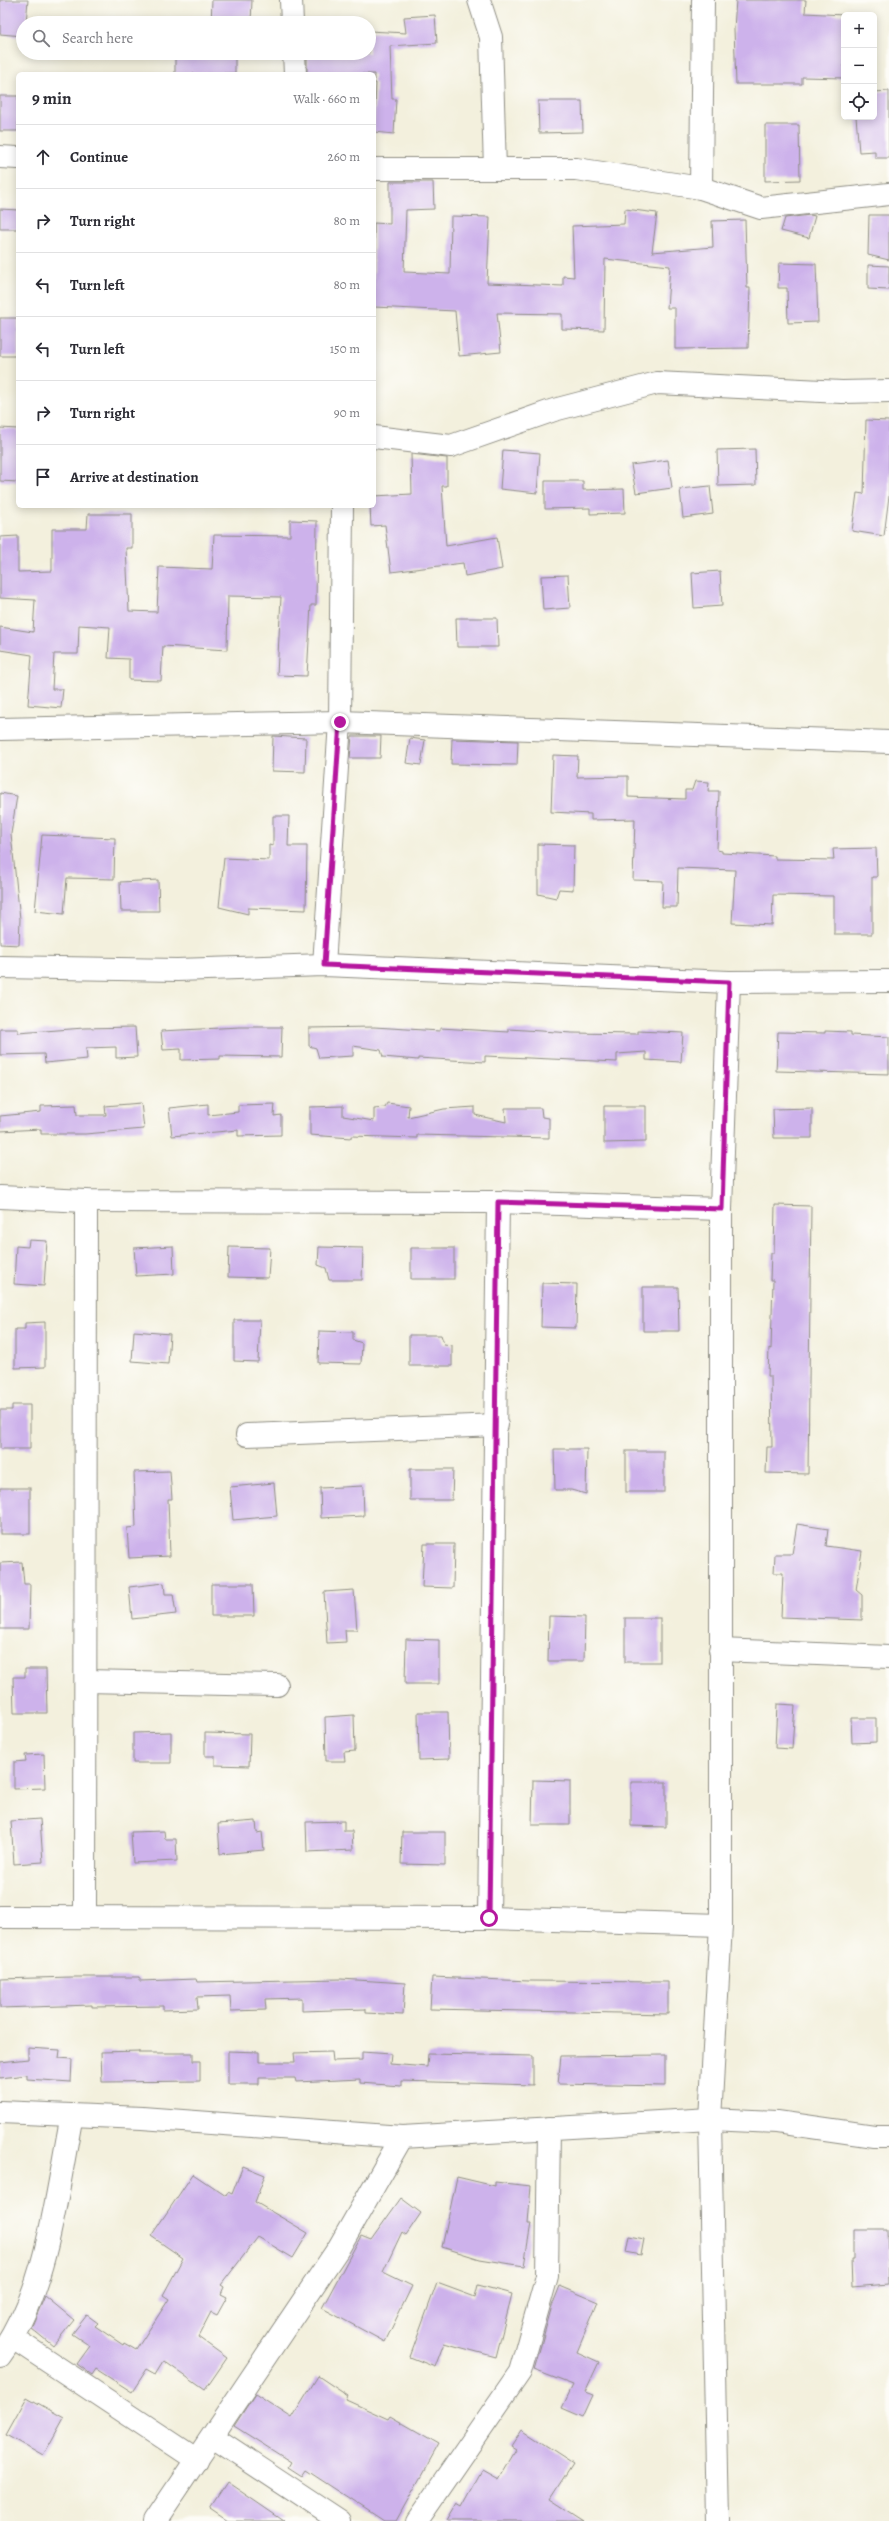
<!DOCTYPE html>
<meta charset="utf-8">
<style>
:root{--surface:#fff;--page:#f2f2f3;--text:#2b2b33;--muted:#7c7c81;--line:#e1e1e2}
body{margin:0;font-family:Alegreya,serif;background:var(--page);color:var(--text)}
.controls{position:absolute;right:12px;top:12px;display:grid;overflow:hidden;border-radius:6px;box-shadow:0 2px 10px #0003}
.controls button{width:36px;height:36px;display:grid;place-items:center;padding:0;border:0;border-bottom:1px solid var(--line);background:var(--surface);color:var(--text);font:20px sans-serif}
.stop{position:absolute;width:12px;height:12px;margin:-9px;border:3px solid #b5179e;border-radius:50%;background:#fff}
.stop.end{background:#b5179e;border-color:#fff;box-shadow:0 1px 4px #0008}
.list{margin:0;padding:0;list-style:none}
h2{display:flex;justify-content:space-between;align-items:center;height:52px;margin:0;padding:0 16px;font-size:17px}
h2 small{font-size:13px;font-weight:400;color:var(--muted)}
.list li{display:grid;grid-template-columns:26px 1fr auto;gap:12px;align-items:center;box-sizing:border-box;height:64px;padding:0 16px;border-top:1px solid var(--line)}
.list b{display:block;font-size:15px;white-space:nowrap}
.list em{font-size:13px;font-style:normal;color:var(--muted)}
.icon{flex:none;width:22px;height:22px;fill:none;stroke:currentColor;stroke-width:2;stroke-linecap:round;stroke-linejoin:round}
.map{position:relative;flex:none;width:889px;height:2521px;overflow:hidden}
.search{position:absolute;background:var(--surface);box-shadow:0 2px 10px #0003;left:16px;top:16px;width:360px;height:44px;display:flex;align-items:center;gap:10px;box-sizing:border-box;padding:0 14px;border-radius:22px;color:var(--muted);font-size:15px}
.panel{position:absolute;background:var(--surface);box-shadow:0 2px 10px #0003;left:16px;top:72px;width:360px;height:436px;border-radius:6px}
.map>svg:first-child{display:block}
.building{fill:#cdb2eb}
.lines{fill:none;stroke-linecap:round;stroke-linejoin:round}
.minor-casing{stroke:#8f8e84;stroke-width:24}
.minor{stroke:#fff;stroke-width:22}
.route{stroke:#b5179e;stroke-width:5}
</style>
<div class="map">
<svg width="889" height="2521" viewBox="0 0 889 2521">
<rect width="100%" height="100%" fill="#fdfcf7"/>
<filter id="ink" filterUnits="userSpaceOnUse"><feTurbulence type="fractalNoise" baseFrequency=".025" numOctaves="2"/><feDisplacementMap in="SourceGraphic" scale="8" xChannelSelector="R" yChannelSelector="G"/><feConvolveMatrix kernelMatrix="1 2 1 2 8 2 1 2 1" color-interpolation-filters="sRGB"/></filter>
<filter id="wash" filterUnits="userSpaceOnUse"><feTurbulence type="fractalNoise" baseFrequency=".012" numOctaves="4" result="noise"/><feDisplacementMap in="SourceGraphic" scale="16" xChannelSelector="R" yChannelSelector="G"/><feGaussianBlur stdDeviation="0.9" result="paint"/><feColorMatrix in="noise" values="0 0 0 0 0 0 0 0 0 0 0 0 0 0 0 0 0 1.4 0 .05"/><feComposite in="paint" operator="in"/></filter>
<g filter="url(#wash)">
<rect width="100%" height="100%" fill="#f3f0dd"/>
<g id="blocks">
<!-- building -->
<g class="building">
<path d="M 0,0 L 28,0 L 26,23 L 23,23 L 23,36 L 0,34 Z"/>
<path d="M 212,0 L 252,0 L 251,23 L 211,23 Z"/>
<path d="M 736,0 L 806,0 L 805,13 L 844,15 L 844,78 L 802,77 L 802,84 L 736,84 L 734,29 Z"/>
<path d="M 435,15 L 437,43 L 390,46 L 392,99 L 396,99 L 394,134 L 374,132 L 376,83 L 374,83 L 374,74 L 307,74 L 307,54 L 369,53 L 369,31 L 406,33 L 404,17 Z"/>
<path d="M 175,53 L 235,53 L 235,73 L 175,74 Z"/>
<path d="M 889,91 L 889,158 L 875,158 L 875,151 L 859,152 L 856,117 L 874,117 L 874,92 Z"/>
<rect x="0" y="96" width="18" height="35"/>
<path d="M 538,101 L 582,101 L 583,132 L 539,133 Z"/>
<path d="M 765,125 L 799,125 L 800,180 L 765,181 Z"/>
<path d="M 390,182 L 433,182 L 434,209 L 406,210 L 404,272 L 450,274 L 451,216 L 490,217 L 487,283 L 563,286 L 563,276 L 574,277 L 572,226 L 624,224 L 625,209 L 657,213 L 652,252 L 713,247 L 712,221 L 745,220 L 747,288 L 750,288 L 748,348 L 675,349 L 675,308 L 667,308 L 670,266 L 605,259 L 604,330 L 562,329 L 562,314 L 497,313 L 501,352 L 459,356 L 455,311 L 374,307 L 374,223 L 390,224 Z"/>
<path d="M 0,209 L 18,210 L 18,229 L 0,229 Z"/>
<path d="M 810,215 L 815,216 L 809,238 L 781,231 L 785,218 Z"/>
<path d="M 869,215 L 889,215 L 889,260 L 868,255 Z"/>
<path d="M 779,263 L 816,264 L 818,322 L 788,323 L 787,288 L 778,288 Z"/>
<path d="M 868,265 L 889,266 L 889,290 L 868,289 Z"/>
<rect x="0" y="318" width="18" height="38"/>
<path d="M 866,420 L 889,421 L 889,496 L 884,536 L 852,531 L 857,493 L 864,494 Z"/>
<path d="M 0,428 L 18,429 L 18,482 L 0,481 Z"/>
<path d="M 755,449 L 756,485 L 718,486 L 717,450 Z"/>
<path d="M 503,450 L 540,453 L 537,493 L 500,489 Z"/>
<path d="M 411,454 L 447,458 L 447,486 L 442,486 L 446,546 L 497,537 L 502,569 L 465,576 L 463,563 L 391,572 L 385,525 L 371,526 L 370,506 L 374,506 L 374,496 L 412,494 Z"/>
<path d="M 668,460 L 672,488 L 636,493 L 631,465 Z"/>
<path d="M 545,481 L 583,481 L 583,490 L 624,489 L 625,513 L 590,514 L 590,508 L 545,509 Z"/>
<path d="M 710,486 L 713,514 L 683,518 L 680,489 Z"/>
<path d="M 88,514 L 132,514 L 132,548 L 126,548 L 129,611 L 157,612 L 159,567 L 212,569 L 214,535 L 290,536 L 290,520 L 317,521 L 316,605 L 311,605 L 307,676 L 277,675 L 281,597 L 228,596 L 227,650 L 163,646 L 161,681 L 129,680 L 129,659 L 108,658 L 110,627 L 79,625 L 78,654 L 54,654 L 52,689 L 63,689 L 61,708 L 28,705 L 32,655 L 0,650 L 0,627 L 33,632 L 35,600 L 0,598 L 0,537 L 18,536 L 18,572 L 52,571 L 52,529 L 87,529 Z"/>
<path d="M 720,571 L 722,606 L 694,608 L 692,573 Z"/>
<path d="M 568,575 L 570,608 L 543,610 L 541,576 Z"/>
<path d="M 456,618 L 497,618 L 498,647 L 457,647 Z"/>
<path d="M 273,736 L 306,738 L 305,772 L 272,771 Z"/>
<path d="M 352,736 L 381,736 L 380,758 L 350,758 Z"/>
<path d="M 410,738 L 425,740 L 421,765 L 406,763 Z"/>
<path d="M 452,739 L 518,741 L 517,765 L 451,764 Z"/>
<path d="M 553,755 L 578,756 L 577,777 L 628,776 L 628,797 L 685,799 L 685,790 L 692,790 L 695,781 L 709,782 L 708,791 L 719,791 L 717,850 L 722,851 L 722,853 L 775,856 L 775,859 L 834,860 L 833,849 L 876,848 L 877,877 L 872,877 L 872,934 L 834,934 L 834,896 L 773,895 L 772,925 L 732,923 L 735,870 L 678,868 L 677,907 L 662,907 L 663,881 L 633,880 L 635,819 L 591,820 L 591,814 L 551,812 Z"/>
<path d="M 0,793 L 17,796 L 11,834 L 20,919 L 19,945 L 0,944 Z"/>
<path d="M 273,816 L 289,816 L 288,846 L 307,846 L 306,910 L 248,908 L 248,914 L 219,907 L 224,858 L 269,860 L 269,845 L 273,846 Z"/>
<path d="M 42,835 L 115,838 L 114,879 L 67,878 L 64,914 L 35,911 Z"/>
<path d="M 538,844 L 574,845 L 573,890 L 559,889 L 556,898 L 538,894 Z"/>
<path d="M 158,880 L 159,911 L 121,911 L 120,882 Z"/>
<path d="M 135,1027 L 137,1057 L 116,1058 L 116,1047 L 86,1048 L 87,1059 L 45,1063 L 44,1054 L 0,1055 L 0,1029 L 18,1029 L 18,1033 L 84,1028 Z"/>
<path d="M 240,1027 L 282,1027 L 281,1057 L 220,1056 L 220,1059 L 181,1060 L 181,1049 L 163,1050 L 161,1031 Z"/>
<path d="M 374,1027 L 440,1031 L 440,1028 L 509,1032 L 509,1029 L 572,1033 L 638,1034 L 638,1031 L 683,1033 L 681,1062 L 646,1060 L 646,1052 L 617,1054 L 617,1062 L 485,1056 L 485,1062 L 418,1058 L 418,1060 L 383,1057 L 381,1050 L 353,1046 L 353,1056 L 319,1058 L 316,1048 L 309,1046 L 309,1028 Z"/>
<path d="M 825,1031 L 851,1032 L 851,1035 L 889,1037 L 889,1074 L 776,1071 L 778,1032 L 825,1033 Z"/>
<path d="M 141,1103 L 144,1129 L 85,1134 L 41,1134 L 41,1129 L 0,1131 L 0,1116 L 41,1112 L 41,1106 L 76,1105 L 77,1115 L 106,1115 L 105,1106 Z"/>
<path d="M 387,1103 L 409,1106 L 408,1117 L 444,1109 L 475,1107 L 475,1115 L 506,1122 L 505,1108 L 541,1108 L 542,1117 L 549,1118 L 549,1138 L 417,1135 L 417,1138 L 351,1136 L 351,1138 L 310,1135 L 310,1107 L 343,1106 L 343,1116 L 374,1121 L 374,1108 L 385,1107 Z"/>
<path d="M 208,1104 L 208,1115 L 238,1112 L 238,1105 L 275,1104 L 274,1116 L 281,1115 L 281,1135 L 238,1136 L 238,1130 L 172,1136 L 169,1108 Z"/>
<path d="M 604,1106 L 646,1106 L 646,1142 L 604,1143 Z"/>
<path d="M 812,1108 L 812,1138 L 774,1138 L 773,1109 Z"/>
<path d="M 775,1205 L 811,1206 L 808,1474 L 766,1473 L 767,1447 L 772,1447 L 771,1376 L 768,1376 L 769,1348 L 771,1349 L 773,1280 L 770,1280 L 771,1253 L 774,1253 Z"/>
<path d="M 29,1240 L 47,1241 L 44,1286 L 14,1284 L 16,1246 L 28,1247 Z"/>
<path d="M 173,1246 L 174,1274 L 136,1276 L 134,1248 Z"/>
<path d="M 229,1247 L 270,1248 L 268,1278 L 228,1277 Z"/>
<path d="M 319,1247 L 363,1248 L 362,1280 L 329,1280 L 326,1268 L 318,1265 Z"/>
<rect x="411" y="1248" width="43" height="31"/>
<path d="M 542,1283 L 577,1284 L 576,1328 L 541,1327 Z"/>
<path d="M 643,1287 L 678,1287 L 679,1331 L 643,1331 Z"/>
<path d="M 234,1320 L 260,1320 L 258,1362 L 234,1361 Z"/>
<path d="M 45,1322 L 45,1367 L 15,1368 L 15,1329 L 25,1329 L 25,1323 Z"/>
<path d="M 134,1331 L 170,1334 L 168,1364 L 132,1361 Z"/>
<path d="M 319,1331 L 353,1332 L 353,1340 L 362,1343 L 361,1364 L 318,1363 Z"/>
<path d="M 409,1335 L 441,1335 L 444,1344 L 452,1345 L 452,1366 L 409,1366 Z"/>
<path d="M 12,1405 L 30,1405 L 30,1449 L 0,1449 L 0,1410 L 12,1410 Z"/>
<path d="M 554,1449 L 587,1449 L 586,1494 L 571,1490 L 555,1490 Z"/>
<rect x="626" y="1451" width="38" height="41"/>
<path d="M 410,1469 L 453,1469 L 452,1500 L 410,1500 Z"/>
<path d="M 170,1471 L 172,1499 L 168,1499 L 170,1556 L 129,1558 L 127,1528 L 136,1527 L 134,1472 Z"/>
<path d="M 274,1483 L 277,1516 L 233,1520 L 230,1487 Z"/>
<path d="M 363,1486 L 364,1516 L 321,1518 L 320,1488 Z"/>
<rect x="0" y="1488" width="30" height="46"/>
<path d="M 797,1524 L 828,1529 L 826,1546 L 862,1551 L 856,1590 L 862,1595 L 862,1620 L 781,1617 L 783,1573 L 774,1573 L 775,1554 L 792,1554 Z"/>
<path d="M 424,1544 L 454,1544 L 453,1588 L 422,1587 Z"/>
<path d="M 22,1562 L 24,1584 L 30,1584 L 29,1629 L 0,1629 L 0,1563 Z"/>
<path d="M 164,1583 L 165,1594 L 173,1594 L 176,1614 L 132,1619 L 129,1587 Z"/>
<path d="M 211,1584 L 253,1584 L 254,1616 L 211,1616 Z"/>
<path d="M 354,1590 L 357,1630 L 345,1630 L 346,1642 L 327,1643 L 324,1592 Z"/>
<path d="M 549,1616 L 585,1617 L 584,1661 L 548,1661 Z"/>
<rect x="625" y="1618" width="35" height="44"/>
<path d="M 406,1639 L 439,1640 L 439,1684 L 405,1684 Z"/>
<path d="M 25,1669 L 46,1669 L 47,1713 L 14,1713 L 13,1677 L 25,1677 Z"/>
<path d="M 777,1704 L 795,1705 L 792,1749 L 775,1748 Z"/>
<path d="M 418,1712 L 448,1712 L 449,1759 L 419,1760 Z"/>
<path d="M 354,1715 L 355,1751 L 344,1752 L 345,1761 L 326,1761 L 325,1717 Z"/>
<path d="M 851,1718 L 876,1718 L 876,1742 L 852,1743 Z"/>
<path d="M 171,1732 L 171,1763 L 133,1763 L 133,1733 Z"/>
<path d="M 205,1733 L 250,1734 L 249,1766 L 215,1765 L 215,1756 L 205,1756 Z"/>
<path d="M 44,1754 L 45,1788 L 14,1789 L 14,1762 L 26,1761 L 25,1755 Z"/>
<path d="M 533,1780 L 570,1781 L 570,1825 L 532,1825 Z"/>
<path d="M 631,1782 L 666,1782 L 666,1827 L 631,1826 Z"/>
<path d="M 40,1819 L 43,1862 L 14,1864 L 11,1821 Z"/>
<path d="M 256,1821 L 257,1833 L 262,1832 L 264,1850 L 220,1854 L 218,1824 Z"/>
<path d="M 344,1821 L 344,1831 L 352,1831 L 353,1850 L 307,1852 L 306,1822 Z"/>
<path d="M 164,1831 L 165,1839 L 176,1839 L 177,1861 L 133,1863 L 131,1832 Z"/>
<path d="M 402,1832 L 445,1832 L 445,1865 L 401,1864 Z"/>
<path d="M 71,1977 L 140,1977 L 140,1981 L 196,1979 L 197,1982 L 341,1979 L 405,1983 L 403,2015 L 366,2013 L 366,2009 L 302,2011 L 302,1998 L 265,1999 L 266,2010 L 231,2011 L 230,1996 L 197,1997 L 198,2009 L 163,2010 L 163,2006 L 92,2007 L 92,2005 L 0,2008 L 0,1979 Z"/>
<path d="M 432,1977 L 529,1981 L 668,1982 L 668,2014 L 430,2009 Z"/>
<path d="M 28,2048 L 60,2050 L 59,2058 L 72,2059 L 71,2082 L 27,2079 L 27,2075 L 0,2078 L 0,2062 L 28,2059 Z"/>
<path d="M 139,2051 L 139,2053 L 193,2053 L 193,2061 L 200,2061 L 200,2081 L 102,2082 L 101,2052 Z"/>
<path d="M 228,2051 L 259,2052 L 259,2062 L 295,2062 L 294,2053 L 332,2052 L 333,2061 L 362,2060 L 362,2052 L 391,2054 L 390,2064 L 427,2067 L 428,2054 L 533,2056 L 533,2085 L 401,2081 L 401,2086 L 360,2083 L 360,2079 L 296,2082 L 295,2078 L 259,2078 L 259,2084 L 228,2084 Z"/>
<path d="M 665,2055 L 665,2086 L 558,2084 L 561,2056 Z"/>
<path d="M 243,2166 L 265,2175 L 255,2202 L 308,2233 L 293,2258 L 258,2237 L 221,2285 L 224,2287 L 221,2294 L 227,2297 L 217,2315 L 211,2312 L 198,2337 L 227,2358 L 205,2390 L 164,2361 L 156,2374 L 147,2369 L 132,2392 L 96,2369 L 92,2375 L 77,2364 L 90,2346 L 72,2334 L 87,2315 L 98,2323 L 95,2326 L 123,2345 L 124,2343 L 136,2350 L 169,2299 L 163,2295 L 183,2258 L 151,2236 L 193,2174 L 226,2196 L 228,2192 L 232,2194 Z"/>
<path d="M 457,2177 L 495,2186 L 495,2182 L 531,2186 L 528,2223 L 531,2223 L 524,2266 L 480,2259 L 442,2247 Z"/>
<path d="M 401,2198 L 421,2213 L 406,2235 L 402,2232 L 383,2272 L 412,2286 L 385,2342 L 322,2308 L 361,2236 L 371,2240 Z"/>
<path d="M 853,2230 L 887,2230 L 889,2284 L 852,2287 L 851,2260 L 853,2260 Z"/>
<path d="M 629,2236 L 644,2239 L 641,2255 L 626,2252 Z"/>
<path d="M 437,2283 L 475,2297 L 478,2285 L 512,2294 L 496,2357 L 444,2343 L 435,2367 L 410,2357 Z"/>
<path d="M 560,2286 L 598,2302 L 577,2352 L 599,2362 L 585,2392 L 593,2395 L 583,2417 L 562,2408 L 573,2385 L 534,2370 L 552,2306 Z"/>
<path d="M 45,2296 L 74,2320 L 53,2346 L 31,2328 Z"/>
<path d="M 318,2376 L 348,2396 L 346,2400 L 388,2419 L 390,2416 L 439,2444 L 396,2521 L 384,2521 L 306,2470 L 302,2476 L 288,2467 L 291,2462 L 234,2426 L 255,2394 L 292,2418 Z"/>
<path d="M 27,2397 L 64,2418 L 43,2456 L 6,2435 Z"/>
<path d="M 522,2430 L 573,2463 L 550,2499 L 584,2521 L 447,2521 L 457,2504 L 462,2507 L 482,2471 L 498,2480 L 516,2450 L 511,2447 Z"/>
<path d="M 227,2482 L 284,2521 L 229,2521 L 210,2508 Z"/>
</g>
</g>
</g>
<g filter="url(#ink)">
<use href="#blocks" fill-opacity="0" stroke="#8f8e84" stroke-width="1"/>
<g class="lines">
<!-- minor casing -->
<g class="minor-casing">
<g id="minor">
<path d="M 291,0 L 292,23"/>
<path d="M 479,0 L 491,37 L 495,169"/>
<path d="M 294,53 L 295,74"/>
<path d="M 0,157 L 18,158"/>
<path d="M 374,169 L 576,169 L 701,188 L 761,208 L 889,194"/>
<path d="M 701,188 L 703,0"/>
<path d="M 374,437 L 451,446 L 554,410 L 657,383 L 842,392 L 889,391"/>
<path d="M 0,729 L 340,722 L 889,742"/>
<path d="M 324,965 L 340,722 L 342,506"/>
<path d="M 0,967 L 177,970 L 324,965 L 729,982 L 889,981"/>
<path d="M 0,1197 L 86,1201 L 498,1202 L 721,1209"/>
<path d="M 247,1435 L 497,1425"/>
<path d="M 720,1650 L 889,1657"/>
<path d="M 86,1681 L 277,1685"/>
<path d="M 85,1916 L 86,1201"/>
<path d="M 0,1917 L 489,1918 L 721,1925"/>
<path d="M 489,1918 L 498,1202"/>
<path d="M 0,2112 L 142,2118 L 402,2137 L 710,2119 L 777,2122 L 874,2136 L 889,2136"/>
<path d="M 13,2338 L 197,2460"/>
<path d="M 0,2356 C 48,2290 56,2194 72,2115"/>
<path d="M 213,2437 L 340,2521"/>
<path d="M 155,2521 L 338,2249 L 402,2137"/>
<path d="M 417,2521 L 520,2372 L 547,2276 L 549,2128"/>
<path d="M 718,2521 L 710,2119 L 721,1925 L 721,1209 L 729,982"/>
</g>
</g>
<!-- minor -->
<use href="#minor" class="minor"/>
</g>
</g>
<g class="lines" filter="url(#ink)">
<!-- route -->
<path class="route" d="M 340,722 L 324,965 L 729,982 L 722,1209 L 498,1202 L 489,1918"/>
</g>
</svg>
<div class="controls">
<button>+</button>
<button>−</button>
<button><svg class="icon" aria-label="locate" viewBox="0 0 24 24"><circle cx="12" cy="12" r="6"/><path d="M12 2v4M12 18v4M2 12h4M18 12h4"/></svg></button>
</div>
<div class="stop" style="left:489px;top:1918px"></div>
<div class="stop end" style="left:340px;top:722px"></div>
<div class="search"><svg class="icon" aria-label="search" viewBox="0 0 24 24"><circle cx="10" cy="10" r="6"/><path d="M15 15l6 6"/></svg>Search here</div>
<section class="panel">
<h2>9 min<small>Walk · 660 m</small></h2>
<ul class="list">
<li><svg class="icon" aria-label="ahead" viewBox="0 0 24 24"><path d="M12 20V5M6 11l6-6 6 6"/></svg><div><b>Continue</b></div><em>260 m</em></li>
<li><svg class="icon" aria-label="right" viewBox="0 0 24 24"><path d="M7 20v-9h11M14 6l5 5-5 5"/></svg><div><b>Turn right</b></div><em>80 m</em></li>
<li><svg class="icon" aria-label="left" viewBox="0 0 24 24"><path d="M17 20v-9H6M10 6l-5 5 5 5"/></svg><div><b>Turn left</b></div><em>80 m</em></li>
<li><svg class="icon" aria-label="left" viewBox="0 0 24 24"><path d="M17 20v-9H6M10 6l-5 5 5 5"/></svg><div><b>Turn left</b></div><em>150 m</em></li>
<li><svg class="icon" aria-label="right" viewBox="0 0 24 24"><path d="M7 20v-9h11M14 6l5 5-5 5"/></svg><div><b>Turn right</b></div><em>90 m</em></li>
<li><svg class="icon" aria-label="arrive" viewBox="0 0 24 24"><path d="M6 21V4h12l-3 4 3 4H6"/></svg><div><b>Arrive at destination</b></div></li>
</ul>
</section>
</div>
